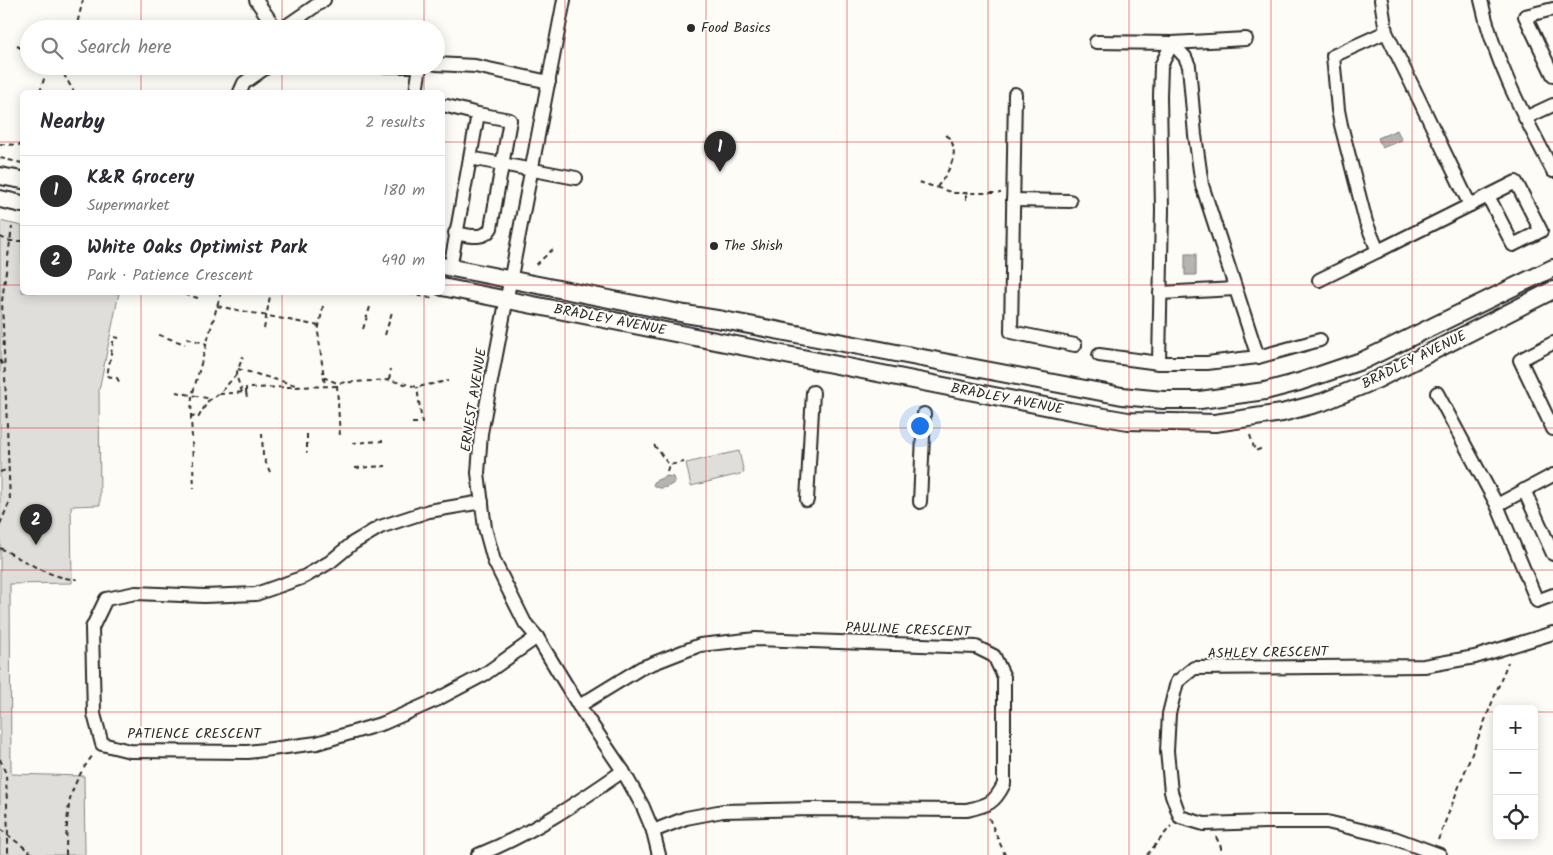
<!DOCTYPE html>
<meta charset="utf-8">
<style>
:root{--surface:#fff;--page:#f7f7f7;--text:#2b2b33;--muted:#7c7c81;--line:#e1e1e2;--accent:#2b2b2b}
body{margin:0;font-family:Kalam,sans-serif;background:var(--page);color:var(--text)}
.controls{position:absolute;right:15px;bottom:15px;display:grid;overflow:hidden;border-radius:8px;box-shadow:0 2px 12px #0003}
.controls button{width:45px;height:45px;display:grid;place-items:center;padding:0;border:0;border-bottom:1px solid var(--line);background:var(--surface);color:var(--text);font:25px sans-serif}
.you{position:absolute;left:919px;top:425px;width:18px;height:18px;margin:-12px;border:4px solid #fff;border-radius:50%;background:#1a73e8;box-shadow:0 0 0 8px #1a73e833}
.badge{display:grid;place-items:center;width:32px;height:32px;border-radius:50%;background:var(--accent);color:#fff;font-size:16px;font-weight:700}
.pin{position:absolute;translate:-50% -41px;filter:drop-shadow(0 1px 2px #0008)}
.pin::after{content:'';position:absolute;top:26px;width:18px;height:15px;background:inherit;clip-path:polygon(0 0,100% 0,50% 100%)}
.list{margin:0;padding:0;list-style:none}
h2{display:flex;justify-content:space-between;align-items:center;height:65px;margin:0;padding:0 20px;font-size:21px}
h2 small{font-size:16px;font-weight:400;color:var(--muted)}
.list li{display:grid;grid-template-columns:32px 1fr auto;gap:15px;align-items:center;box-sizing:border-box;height:70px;padding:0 20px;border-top:1px solid var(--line)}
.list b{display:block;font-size:19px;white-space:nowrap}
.list p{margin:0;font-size:16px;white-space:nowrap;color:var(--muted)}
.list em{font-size:16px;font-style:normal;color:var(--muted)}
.icon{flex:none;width:28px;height:28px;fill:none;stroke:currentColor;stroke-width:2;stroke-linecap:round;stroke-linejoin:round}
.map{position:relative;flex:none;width:1553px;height:855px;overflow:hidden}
.search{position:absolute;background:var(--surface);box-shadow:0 2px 12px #0003;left:20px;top:20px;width:425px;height:55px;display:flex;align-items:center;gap:12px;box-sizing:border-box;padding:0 18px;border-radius:28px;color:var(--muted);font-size:19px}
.panel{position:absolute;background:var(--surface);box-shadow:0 2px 12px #0003;left:20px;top:90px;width:425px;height:205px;border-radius:8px}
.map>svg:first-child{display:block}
.green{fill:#dfdeda;stroke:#858482}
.water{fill:#b5b4b1;stroke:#7e7d7b}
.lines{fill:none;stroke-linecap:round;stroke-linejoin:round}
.minor-casing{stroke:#2b2b2b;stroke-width:16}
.major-casing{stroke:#2b2b2b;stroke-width:20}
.path{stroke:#2b2b2b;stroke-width:2;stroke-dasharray:5 4;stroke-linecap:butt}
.minor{stroke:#fdfcf7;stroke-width:12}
.major{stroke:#fdfcf7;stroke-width:16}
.grid{fill:none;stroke:#d62828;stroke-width:1;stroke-opacity:0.55}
.poi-dot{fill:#2b2b2b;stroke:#fdfcf7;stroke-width:2}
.labels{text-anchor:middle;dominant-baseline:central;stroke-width:4;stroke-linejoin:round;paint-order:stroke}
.poi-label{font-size:14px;fill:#2b2b2b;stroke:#fdfcf7;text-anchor:start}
.street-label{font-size:14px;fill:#2b2b2b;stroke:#fdfcf7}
</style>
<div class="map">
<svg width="1553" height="855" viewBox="0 0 1553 855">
<rect width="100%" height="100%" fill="#fdfcf7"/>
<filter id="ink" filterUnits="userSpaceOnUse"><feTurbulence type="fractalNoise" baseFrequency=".02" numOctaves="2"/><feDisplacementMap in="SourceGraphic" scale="10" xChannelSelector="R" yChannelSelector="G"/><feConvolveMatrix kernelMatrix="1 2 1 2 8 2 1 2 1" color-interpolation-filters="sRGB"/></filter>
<g filter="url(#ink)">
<!-- green -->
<g class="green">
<path d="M 0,221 L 22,226 L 22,292 L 119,293 L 99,390 L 100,505 L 71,506 L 72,583 L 10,584 L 11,774 L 84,776 L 85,855 L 0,855 Z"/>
<path d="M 739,451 L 744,473 L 691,486 L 686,463 Z"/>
</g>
<!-- water -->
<g class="water">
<path d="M 1397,130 L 1402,140 L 1382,148 L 1378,138 Z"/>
<rect x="1185" y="254" width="11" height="21"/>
<path d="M 667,476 L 673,477 L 675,482 C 669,487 660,491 653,485 L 655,481 Z"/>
</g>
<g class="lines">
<!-- minor casing -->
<g class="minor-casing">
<g id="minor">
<path d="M 256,0 L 276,29"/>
<path d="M 564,0 L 481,433 L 478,473 L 485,528 L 494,561 L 525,623 L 537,637 L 579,706 L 623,771 L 643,807 L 653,831 L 659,855"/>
<path d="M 1381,0 L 1386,32 L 1415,91 L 1470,205 L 1378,251 L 1366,222 L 1341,125 L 1338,110 L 1333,56 L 1386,32"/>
<path d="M 1481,0 C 1494,61 1524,116 1553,171"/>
<path d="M 1553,9 L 1525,16 L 1553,75"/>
<path d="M 282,29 L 324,0"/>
<path d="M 1096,42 L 1172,43 L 1246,39"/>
<path d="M 1172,43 L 1185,57 L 1189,66 L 1195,135 L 1202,185 L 1258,357 L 1207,363 L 1159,363 L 1162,210 L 1160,96 L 1161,66 Z"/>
<path d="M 436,64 L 475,66 L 549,82"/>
<path d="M 385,66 L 421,66"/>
<path d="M 240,92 L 244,83 L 268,66"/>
<path d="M 416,92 L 420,66"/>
<path d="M 1015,94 L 1011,332 L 1075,345"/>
<path d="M 447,106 L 478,114 L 470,158"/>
<path d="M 1525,118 L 1553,105"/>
<path d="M 1013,200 L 1070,201"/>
<path d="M 1470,205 L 1516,182 L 1541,231 L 1513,245 L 1488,196"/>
<path d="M 455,233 C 467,235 484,241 491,228 L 510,120 L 478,114"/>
<path d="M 452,258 L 470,158 L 576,178"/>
<path d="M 1319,280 L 1378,251"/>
<path d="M 1160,293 L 1235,289"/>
<path d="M 1553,343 L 1520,360 L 1553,429"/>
<path d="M 1099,355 L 1159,363"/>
<path d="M 1258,357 L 1320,340"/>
<path d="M 1437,393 L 1497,505 L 1537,601 L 1553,595"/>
<path d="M 1524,490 L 1553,554"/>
<path d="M 807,500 L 813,392"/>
<path d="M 482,502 L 429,511 L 380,527 L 353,543 L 330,562 L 304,577 L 256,594 L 204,596 L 136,593 L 106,599 L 92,628 L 94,714 L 102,744 L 130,751 L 248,752 L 317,743 L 384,723 L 436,700 L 485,674 L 537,637"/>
<path d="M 920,502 L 924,414"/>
<path d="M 1497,505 L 1553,475"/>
<path d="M 579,706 L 641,668 L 700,645 L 756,639 L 976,647 L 994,656 L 1004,677 L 1004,784 C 994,804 988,805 967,810 L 813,809 L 723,811 L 686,818 L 653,831"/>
<path d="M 478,855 C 531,834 577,803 623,771"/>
<path d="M 1440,855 L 1394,838 L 1327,822 L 1266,822 L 1204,824 L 1180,817 L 1171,792 L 1167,751 L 1169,714 L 1177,682 L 1194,668 L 1424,666 L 1475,657 L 1553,633"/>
</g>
</g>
<!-- major casing -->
<g class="major-casing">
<g id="major">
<path d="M 0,176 L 22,180"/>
<path d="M 0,199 L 22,204"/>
<path d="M 442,266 L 685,314 L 723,320 L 1122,396 L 1163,400 L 1200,400 L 1265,391 L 1299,382 L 1364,360 L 1553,268"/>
<path d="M 442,287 L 1070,411 L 1128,421 L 1215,423 L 1282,413 L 1323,402 L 1376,380 L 1553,290"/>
</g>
</g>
<!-- path -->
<g class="path">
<path d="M 73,29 L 77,24 L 83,0"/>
<path d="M 17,46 L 29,52"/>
<path d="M 59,66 L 74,92"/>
<path d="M 40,92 L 48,66"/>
<path d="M 0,144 L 22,145"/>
<path d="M 0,158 L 22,163"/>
<path d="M 919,182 L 954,193 L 1001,193"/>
<path d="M 937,187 C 949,172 964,148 944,133"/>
<path d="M 966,200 L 966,193"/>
<path d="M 0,237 L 10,241 L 22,241"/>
<path d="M 536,265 L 554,248"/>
<path d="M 176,292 L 198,298"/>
<path d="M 221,292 L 192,396 L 191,415 L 198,418 L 208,401 L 219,394 L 236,375"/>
<path d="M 400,292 L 435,299"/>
<path d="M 217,306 L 319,326"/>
<path d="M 323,306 L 318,332 L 325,386"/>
<path d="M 264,329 L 270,296"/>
<path d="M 363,329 L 370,307"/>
<path d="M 159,335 L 185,344"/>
<path d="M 385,335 L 392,312"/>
<path d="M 119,338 L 114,337 L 107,376 L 117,378 L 121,385"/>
<path d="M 187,338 L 207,344"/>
<path d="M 0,360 L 4,368"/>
<path d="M 238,369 L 299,386"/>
<path d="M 323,377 L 337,383 L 389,380 L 417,387 L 448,381"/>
<path d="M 389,380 L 391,369"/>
<path d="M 337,385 L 340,437"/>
<path d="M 176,392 L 212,399"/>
<path d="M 242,392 L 236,375 L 243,356"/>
<path d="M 246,392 L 247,398"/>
<path d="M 219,394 L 246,392 L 246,388 L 338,386"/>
<path d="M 191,415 L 194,489"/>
<path d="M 412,423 L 422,423 L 417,387"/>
<path d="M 262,433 L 263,456 L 270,472"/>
<path d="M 307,434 L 307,453"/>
<path d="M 1250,435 L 1255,451 L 1263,448"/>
<path d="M 352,443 L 383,441"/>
<path d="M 654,445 L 669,465 L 684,462"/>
<path d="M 355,468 L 386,466"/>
<path d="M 667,471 L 669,465"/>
<path d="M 0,472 L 9,469"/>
<path d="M 0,524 L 10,501 L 2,301 L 12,227"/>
<path d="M 0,548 C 22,559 53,580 77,579"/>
<path d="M 0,759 L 6,774 L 8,836 L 8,855"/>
<path d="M 989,818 L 1005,855"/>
<path d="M 0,829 L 34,855"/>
<path d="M 1216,837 L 1221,847 L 1221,855"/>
<path d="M 1438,840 L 1508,662"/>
<path d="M 66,855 C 66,838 67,807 72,792 C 77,778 85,765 94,754"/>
<path d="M 1147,855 L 1171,826"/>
</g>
<!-- minor -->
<use href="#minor" class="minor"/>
<!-- major -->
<use href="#major" class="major"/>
</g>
</g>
<!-- grid -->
<path class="grid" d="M 141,0 L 141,29M 282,0 L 282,29M 424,0 L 424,29M 565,0 L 565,855M 706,0 L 706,855M 847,0 L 847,855M 988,0 L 988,855M 1129,0 L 1129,855M 1271,0 L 1271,855M 1412,0 L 1412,855M 141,66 L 141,92M 282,66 L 282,92M 424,66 L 424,92M 0,142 L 22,142M 442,142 L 1553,142M 0,285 L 22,285M 442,285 L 1553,285M 141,292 L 141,855M 282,292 L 282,855M 424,292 L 424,855M 0,428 L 1553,428M 0,570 L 1553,570M 0,712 L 1497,712M 1534,712 L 1553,712"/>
<!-- markers -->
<g class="poi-dot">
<circle cx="691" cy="28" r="5"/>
<circle cx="714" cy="246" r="5"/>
</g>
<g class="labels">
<!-- poi labels -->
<g class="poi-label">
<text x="701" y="28">Food Basics</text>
<text x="724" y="246">The Shish</text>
</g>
<!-- street labels -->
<g class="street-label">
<text transform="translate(610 320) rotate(11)">BRADLEY AVENUE</text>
<text transform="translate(1414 360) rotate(-26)">BRADLEY AVENUE</text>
<text transform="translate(1007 399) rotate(11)">BRADLEY AVENUE</text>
<text transform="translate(474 400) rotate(-81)">ERNEST AVENUE</text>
<text transform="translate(908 630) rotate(2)">PAULINE CRESCENT</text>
<text transform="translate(1268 653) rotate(-1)">ASHLEY CRESCENT</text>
<text x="194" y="734">PATIENCE CRESCENT</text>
</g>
</g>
</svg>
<div class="controls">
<button>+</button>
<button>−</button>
<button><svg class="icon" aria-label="locate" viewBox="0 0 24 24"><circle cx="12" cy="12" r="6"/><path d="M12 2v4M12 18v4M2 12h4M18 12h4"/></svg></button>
</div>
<div class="you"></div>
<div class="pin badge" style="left:720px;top:172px">1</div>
<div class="pin badge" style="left:36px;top:545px">2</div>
<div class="search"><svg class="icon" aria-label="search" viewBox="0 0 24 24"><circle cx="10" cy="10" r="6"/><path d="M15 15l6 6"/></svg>Search here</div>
<section class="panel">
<h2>Nearby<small>2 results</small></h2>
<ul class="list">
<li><span class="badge">1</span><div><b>K&amp;R Grocery</b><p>Supermarket</p></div><em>180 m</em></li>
<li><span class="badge">2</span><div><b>White Oaks Optimist Park</b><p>Park · Patience Crescent</p></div><em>490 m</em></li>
</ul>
</section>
</div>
